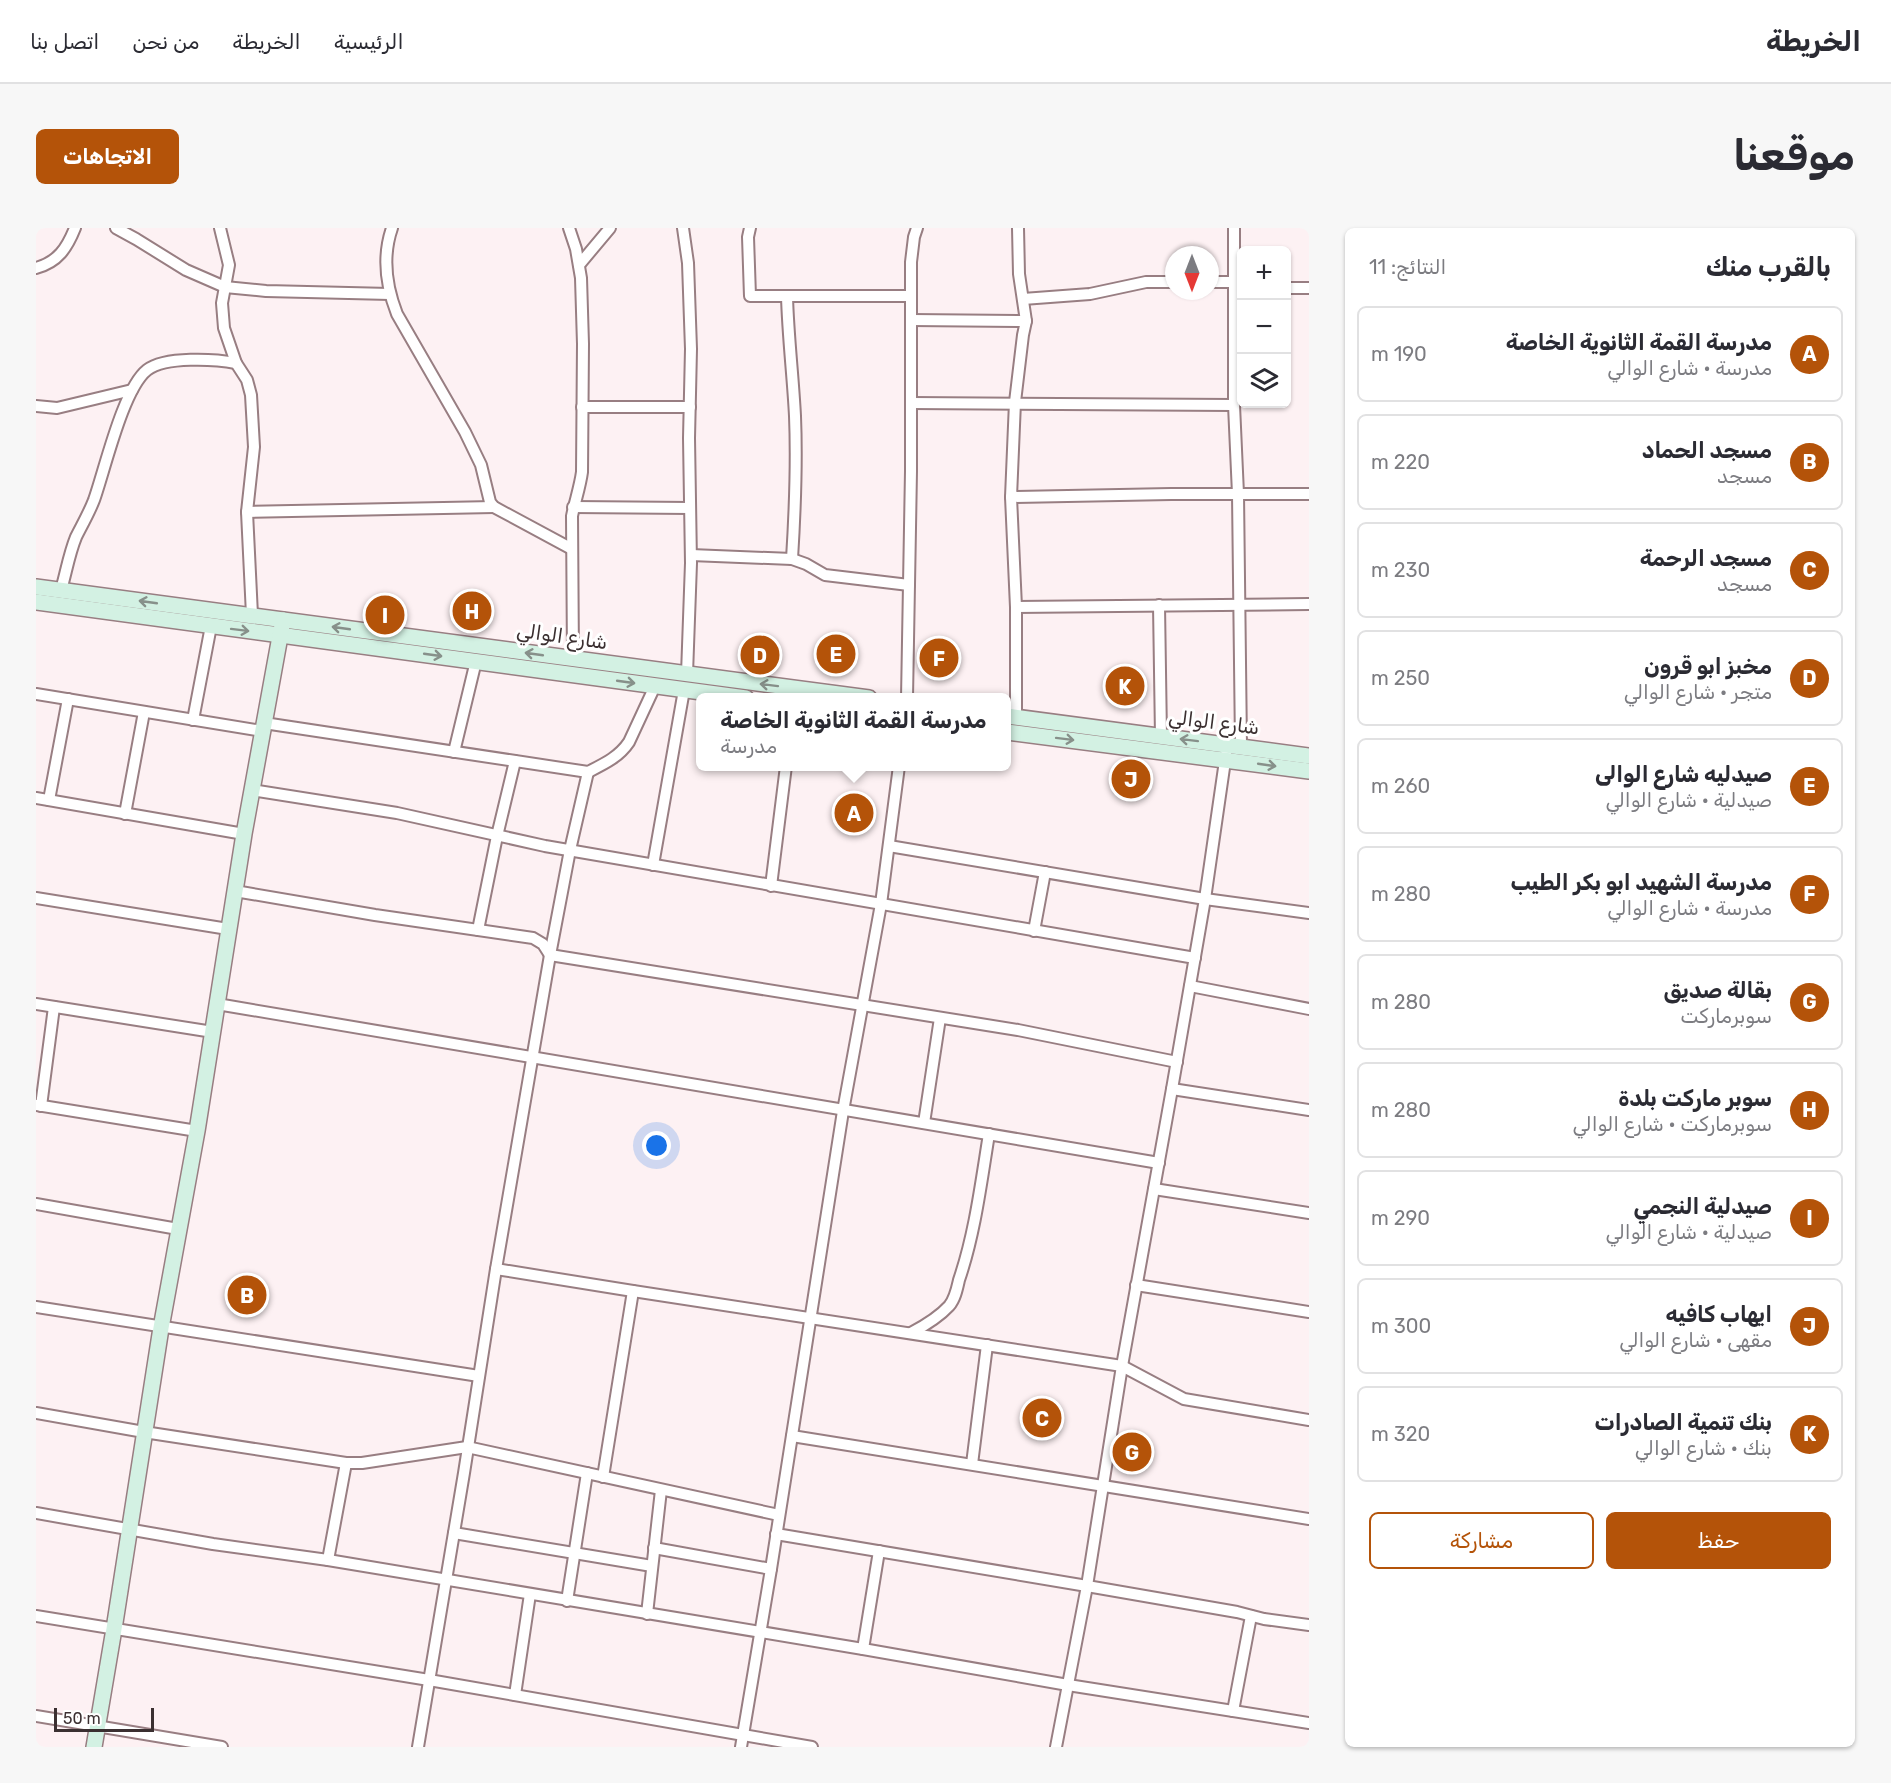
<!DOCTYPE html>
<html lang="ar">
<meta charset="utf-8">
<style>
:root{--surface:#fff;--page:#f7f7f7;--text:#2b2b33;--muted:#7c7c81;--line:#e1e1e2;--accent:#b45309}
body{margin:0;font-family:Rubik,Cairo,sans-serif;background:var(--page);color:var(--text);direction:rtl}
.controls{position:absolute;right:18px;top:18px;display:grid;overflow:hidden;border-radius:9px;box-shadow:0 2px 4px #0004}
.controls button{width:54px;height:54px;display:grid;place-items:center;padding:0;border:0;border-bottom:2px solid var(--line);background:var(--surface);color:var(--text);font:30px sans-serif}
.compass{position:absolute;left:1129px;top:18px;width:54px;height:54px;border-radius:50%;background:var(--surface);box-shadow:0 2px 4px #0004;rotate:180deg}
.scale{position:absolute;left:18px;bottom:15px;width:100px;box-sizing:border-box;padding-left:6px;border:3px solid #3b3031;border-top:0;font-size:16px;line-height:21px;white-space:nowrap;color:#3b3031;-webkit-text-stroke:4px #fff;paint-order:stroke}
.you{position:absolute;left:621px;top:918px;width:21px;height:21px;margin:-15px;border:4px solid #fff;border-radius:50%;background:#1a73e8;box-shadow:0 0 0 9px #1a73e833}
.badge{display:grid;place-items:center;width:39px;height:39px;border-radius:50%;background:var(--accent);color:#fff;font-size:20px;font-weight:700}
.pin{position:absolute;translate:-50% -50%;border:3px solid #fff;box-shadow:0 2px 6px #0006}
.popup{position:absolute;left:660px;top:465px;width:315px;height:78px;box-sizing:border-box;display:grid;place-content:center;border-radius:9px;background:var(--surface);filter:drop-shadow(0 2px 4px #0005);font-size:20px;white-space:nowrap;color:var(--muted)}
.popup b{font-size:22px;color:var(--text)}
.popup::after{content:'';position:absolute;left:50%;top:100%;margin-left:-12px;border:12px solid transparent;border-top-color:var(--surface)}
.list{margin:0;padding:0;list-style:none}
h2{display:flex;justify-content:space-between;align-items:center;height:78px;margin:0;padding:0 24px;font-size:26px}
h2 small{font-size:20px;font-weight:400;color:var(--muted)}
.list li{display:grid;grid-template-columns:39px 1fr auto;gap:18px;align-items:center;box-sizing:border-box;height:96px;margin:0 12px 12px;padding:0 12px;border:2px solid var(--line);border-radius:9px}
.list b{display:block;font-size:22px;white-space:nowrap}
.list p{margin:0;font-size:20px;white-space:nowrap;color:var(--muted)}
.list em{font-size:20px;font-style:normal;color:var(--muted)}
.actions{display:flex;gap:12px;padding:18px 24px}
.actions a{flex:1;padding:14px 0;border:2px solid var(--accent);border-radius:9px;text-align:center;font-size:21px;color:var(--accent)}
.actions .main{background:var(--accent);color:#fff}
.icon{flex:none;width:33px;height:33px;fill:none;stroke:currentColor;stroke-width:2;stroke-linecap:round;stroke-linejoin:round}
.map{position:relative;flex:none;width:1273px;height:1519px;overflow:hidden;direction:ltr;border-radius:9px}
header{display:flex;align-items:center;gap:36px;box-sizing:border-box;height:84px;padding:0 30px;background:var(--surface);border-bottom:2px solid var(--line)}
header strong{font-size:28px}
nav{display:flex;gap:33px;margin-inline-start:auto;font-size:21px}
.intro{display:flex;align-items:center;justify-content:space-between;box-sizing:border-box;height:144px;padding:0 36px}
h1{margin:0;font-size:42px}
.button{padding:15px 27px;border-radius:9px;background:var(--accent);color:#fff;font-size:21px;font-weight:700}
main{display:flex;gap:36px;padding:0 36px}
aside{flex:1;background:var(--surface);border-radius:9px;box-shadow:0 2px 4px #0004}
.map>svg:first-child{display:block}
.lines{fill:none;stroke-linecap:round;stroke-linejoin:round}
.street-casing{stroke:#987e82;stroke-width:14}
.secondary-casing{stroke:#987e82;stroke-width:18}
.street{stroke:#fff;stroke-width:10}
.secondary{stroke:#d3f1e3;stroke-width:15}
.oneway{stroke:#87908a}
.labels{text-anchor:middle;dominant-baseline:central;stroke-width:6;stroke-linejoin:round;paint-order:stroke}
.street-label{font-size:20px;fill:#3b3031;stroke:#fff}
</style>
<header>
<strong>الخريطة</strong>
<nav><a>الرئيسية</a><a>الخريطة</a><a>من نحن</a><a>اتصل بنا</a></nav>
</header>
<div class="intro"><h1>موقعنا</h1><a class="button">الاتجاهات</a></div>
<main>
<aside>
<h2>بالقرب منك<small>النتائج: 11</small></h2>
<ul class="list">
<li><span class="badge">A</span><div><b>مدرسة القمة الثانوية الخاصة</b><p>مدرسة · شارع الوالي</p></div><em>190 m</em></li>
<li><span class="badge">B</span><div><b>مسجد الحماد</b><p>مسجد</p></div><em>220 m</em></li>
<li><span class="badge">C</span><div><b>مسجد الرحمة</b><p>مسجد</p></div><em>230 m</em></li>
<li><span class="badge">D</span><div><b>مخبز ابو قرون</b><p>متجر · شارع الوالي</p></div><em>250 m</em></li>
<li><span class="badge">E</span><div><b>صيدليه شارع الوالى</b><p>صيدلية · شارع الوالي</p></div><em>260 m</em></li>
<li><span class="badge">F</span><div><b>مدرسة الشهيد ابو بكر الطيب</b><p>مدرسة · شارع الوالي</p></div><em>280 m</em></li>
<li><span class="badge">G</span><div><b>بقالة صديق</b><p>سوبرماركت</p></div><em>280 m</em></li>
<li><span class="badge">H</span><div><b>سوبر ماركت بلدة</b><p>سوبرماركت · شارع الوالي</p></div><em>280 m</em></li>
<li><span class="badge">I</span><div><b>صيدلية النجمي</b><p>صيدلية · شارع الوالي</p></div><em>290 m</em></li>
<li><span class="badge">J</span><div><b>ايهاب كافيه</b><p>مقهى · شارع الوالي</p></div><em>300 m</em></li>
<li><span class="badge">K</span><div><b>بنك تنمية الصادرات</b><p>بنك · شارع الوالي</p></div><em>320 m</em></li>
</ul>
<div class="actions"><a class="main">حفظ</a><a>مشاركة</a></div>
</aside>
<div class="map">
<svg width="1273" height="1519" viewBox="0 0 1273 1519">
<rect width="100%" height="100%" fill="#fdf1f3"/>
<g class="lines">
<!-- street casing -->
<g class="street-casing">
<g id="street">
<path d="M 80,0 L 100,11 L 150,42 L 189,59 L 230,63 L 354,66"/>
<path d="M 184,0 L 193,37 L 186,75 L 188,100 L 200,135 L 211,152 L 215,167 L 218,219 L 211,284 L 216,387"/>
<path d="M 356,0 C 346,29 350,58 361,86 L 429,204 L 445,237 L 454,274 L 458,279 L 536,321"/>
<path d="M 533,0 L 540,21 L 545,50 L 547,116 L 546,244 C 544,259 539,273 536,288 L 537,431"/>
<path d="M 647,0 L 652,35 L 655,121 L 653,210 L 655,335 L 651,446"/>
<path d="M 714,0 L 712,9 L 714,68 L 875,68"/>
<path d="M 1198,0 L 1198,177 L 1202,266 L 1205,518"/>
<path d="M 543,37 L 574,0"/>
<path d="M 0,40 C 22,34 31,20 39,0"/>
<path d="M 1174,54 L 1199,54"/>
<path d="M 1250,60 L 1273,60"/>
<path d="M 751,68 C 752,108 757,148 759,188 C 761,236 759,283 756,331"/>
<path d="M 987,71 L 1054,66 L 1110,54 L 1138,54"/>
<path d="M 875,92 L 990,93"/>
<path d="M 875,175 L 1198,177"/>
<path d="M 0,178 L 21,180 L 96,162"/>
<path d="M 546,179 L 654,179"/>
<path d="M 975,269 L 1135,266 L 1273,266"/>
<path d="M 537,279 L 654,280"/>
<path d="M 211,284 L 458,279"/>
<path d="M 655,327 L 756,331 L 770,336 L 789,347 L 873,357"/>
<path d="M 25,362 C 30,345 33,326 40,309 C 46,297 53,285 58,272 C 69,241 87,161 111,142 C 129,128 179,131 200,135"/>
<path d="M 1123,377 L 1125,509"/>
<path d="M 980,379 L 1273,376"/>
<path d="M 0,466 L 226,503"/>
<path d="M 871,470 L 875,243 L 875,34 L 878,9 L 881,0"/>
<path d="M 980,489 L 980,379 L 975,269 L 979,174 L 987,107 L 990,93 L 983,46 L 982,0"/>
<path d="M 157,492 L 175,398"/>
<path d="M 228,495 L 552,544 C 568,536 583,529 593,514 L 619,458"/>
<path d="M 418,524 L 440,433"/>
<path d="M 216,562 L 361,585 L 509,618 L 1159,730"/>
<path d="M 0,570 L 208,606"/>
<path d="M 13,572 L 32,471"/>
<path d="M 89,586 L 108,484"/>
<path d="M 853,618 L 1169,671 L 1273,685"/>
<path d="M 617,637 L 648,462"/>
<path d="M 735,658 L 750,538"/>
<path d="M 199,663 L 339,687 L 497,710 L 507,716 L 514,727 L 982,802 L 1141,834"/>
<path d="M 0,670 L 192,701"/>
<path d="M 442,702 L 461,608 L 479,533"/>
<path d="M 998,703 L 1009,644"/>
<path d="M 1154,758 L 1273,781"/>
<path d="M 0,776 L 177,804"/>
<path d="M 181,776 L 1123,935"/>
<path d="M 1136,861 L 1273,882"/>
<path d="M 0,877 L 161,903"/>
<path d="M 5,878 L 18,779"/>
<path d="M 888,895 L 904,790"/>
<path d="M 1118,961 L 1273,985"/>
<path d="M 0,976 L 142,1001"/>
<path d="M 460,1041 L 597,1063 L 1086,1138 L 1148,1171 L 1273,1192"/>
<path d="M 1100,1057 L 1273,1084"/>
<path d="M 0,1079 L 443,1148"/>
<path d="M 875,1105 C 888,1098 903,1089 913,1078 C 919,1071 921,1061 923,1052 C 939,1005 945,955 953,906"/>
<path d="M 0,1185 L 108,1204 L 310,1235 L 326,1235 L 431,1219 L 743,1287"/>
<path d="M 756,1208 L 1273,1291"/>
<path d="M 936,1236 L 951,1117"/>
<path d="M 567,1249 L 597,1063"/>
<path d="M 0,1285 L 177,1316 L 292,1332 L 827,1421 L 1032,1457 L 1273,1495"/>
<path d="M 418,1305 L 616,1338"/>
<path d="M 740,1306 L 1051,1358 L 1201,1384 L 1228,1391 L 1273,1397"/>
<path d="M 618,1320 L 735,1341"/>
<path d="M 292,1332 L 310,1235"/>
<path d="M 531,1373 L 551,1245"/>
<path d="M 611,1386 L 625,1262"/>
<path d="M 0,1388 L 393,1452 L 776,1519"/>
<path d="M 827,1421 L 843,1323"/>
<path d="M 479,1467 L 494,1366"/>
<path d="M 1197,1483 L 1215,1388"/>
<path d="M 0,1488 L 186,1519"/>
<path d="M 382,1519 L 428,1245 L 460,1041 L 514,727 L 534,622 L 552,544"/>
<path d="M 705,1519 L 735,1341 L 807,883 L 845,676 L 863,538"/>
<path d="M 1020,1519 L 1051,1358 L 1086,1138 L 1136,861 L 1169,671 L 1190,526"/>
</g>
</g>
<!-- secondary casing -->
<g class="secondary-casing">
<g id="secondary">
<path d="M 0,359 L 833,470"/>
<path d="M 0,374 L 710,470"/>
<path d="M 971,488 L 1273,528"/>
<path d="M 971,504 L 1273,543"/>
<path d="M 58,1519 L 78,1401 L 125,1100 L 161,903 L 208,606 L 247,392"/>
</g>
</g>
<!-- street -->
<use href="#street" class="street"/>
<!-- secondary -->
<use href="#secondary" class="secondary"/>
</g>
<!-- one-way arrows -->
<defs><path id="oneway-shaft" d="M-6 0H5M1.5-3L5.5 0L1.5 3" fill="none" stroke-width="1.6" stroke-linecap="round" stroke-linejoin="round" transform="scale(1.5)"/></defs>
<g class="oneway">
<use href="#oneway-shaft" transform="translate(112 374) rotate(-172)"/>
<use href="#oneway-shaft" transform="translate(305 400) rotate(-172)"/>
<use href="#oneway-shaft" transform="translate(204 402) rotate(7)"/>
<use href="#oneway-shaft" transform="translate(498 426) rotate(-172)"/>
<use href="#oneway-shaft" transform="translate(397 427) rotate(8)"/>
<use href="#oneway-shaft" transform="translate(590 454) rotate(8)"/>
<use href="#oneway-shaft" transform="translate(733 457) rotate(-173)"/>
<use href="#oneway-shaft" transform="translate(1029 511) rotate(7)"/>
<use href="#oneway-shaft" transform="translate(1153 512) rotate(-173)"/>
<use href="#oneway-shaft" transform="translate(1231 537) rotate(8)"/>
</g>
<g class="labels">
<!-- street labels -->
<g class="street-label">
<text transform="translate(526 408) rotate(8)">شارع الوالي</text>
<text transform="translate(1178 494) rotate(7)">شارع الوالي</text>
</g>
</g>
</svg>
<div class="controls">
<button>+</button>
<button>−</button>
<button><svg class="icon" aria-label="layers" viewBox="0 0 24 24"><path d="M12 4l9 5-9 5-9-5zM3 14l9 5 9-5"/></svg></button>
</div>
<svg class="compass" viewBox="-18 -18 36 36"><path d="M0-13l5 13h-10z" fill="#e53935"/><path d="M0 13l5-13h-10z" fill="#7c7c81"/></svg>
<div class="scale">50 m</div>
<div class="you"></div>
<div class="pin badge" style="left:818px;top:585px">A</div>
<div class="popup"><b>مدرسة القمة الثانوية الخاصة</b>مدرسة</div>
<div class="pin badge" style="left:211px;top:1067px">B</div>
<div class="pin badge" style="left:1006px;top:1190px">C</div>
<div class="pin badge" style="left:724px;top:427px">D</div>
<div class="pin badge" style="left:800px;top:426px">E</div>
<div class="pin badge" style="left:903px;top:430px">F</div>
<div class="pin badge" style="left:1096px;top:1224px">G</div>
<div class="pin badge" style="left:436px;top:383px">H</div>
<div class="pin badge" style="left:349px;top:387px">I</div>
<div class="pin badge" style="left:1095px;top:551px">J</div>
<div class="pin badge" style="left:1089px;top:458px">K</div>
</div>
</main>
